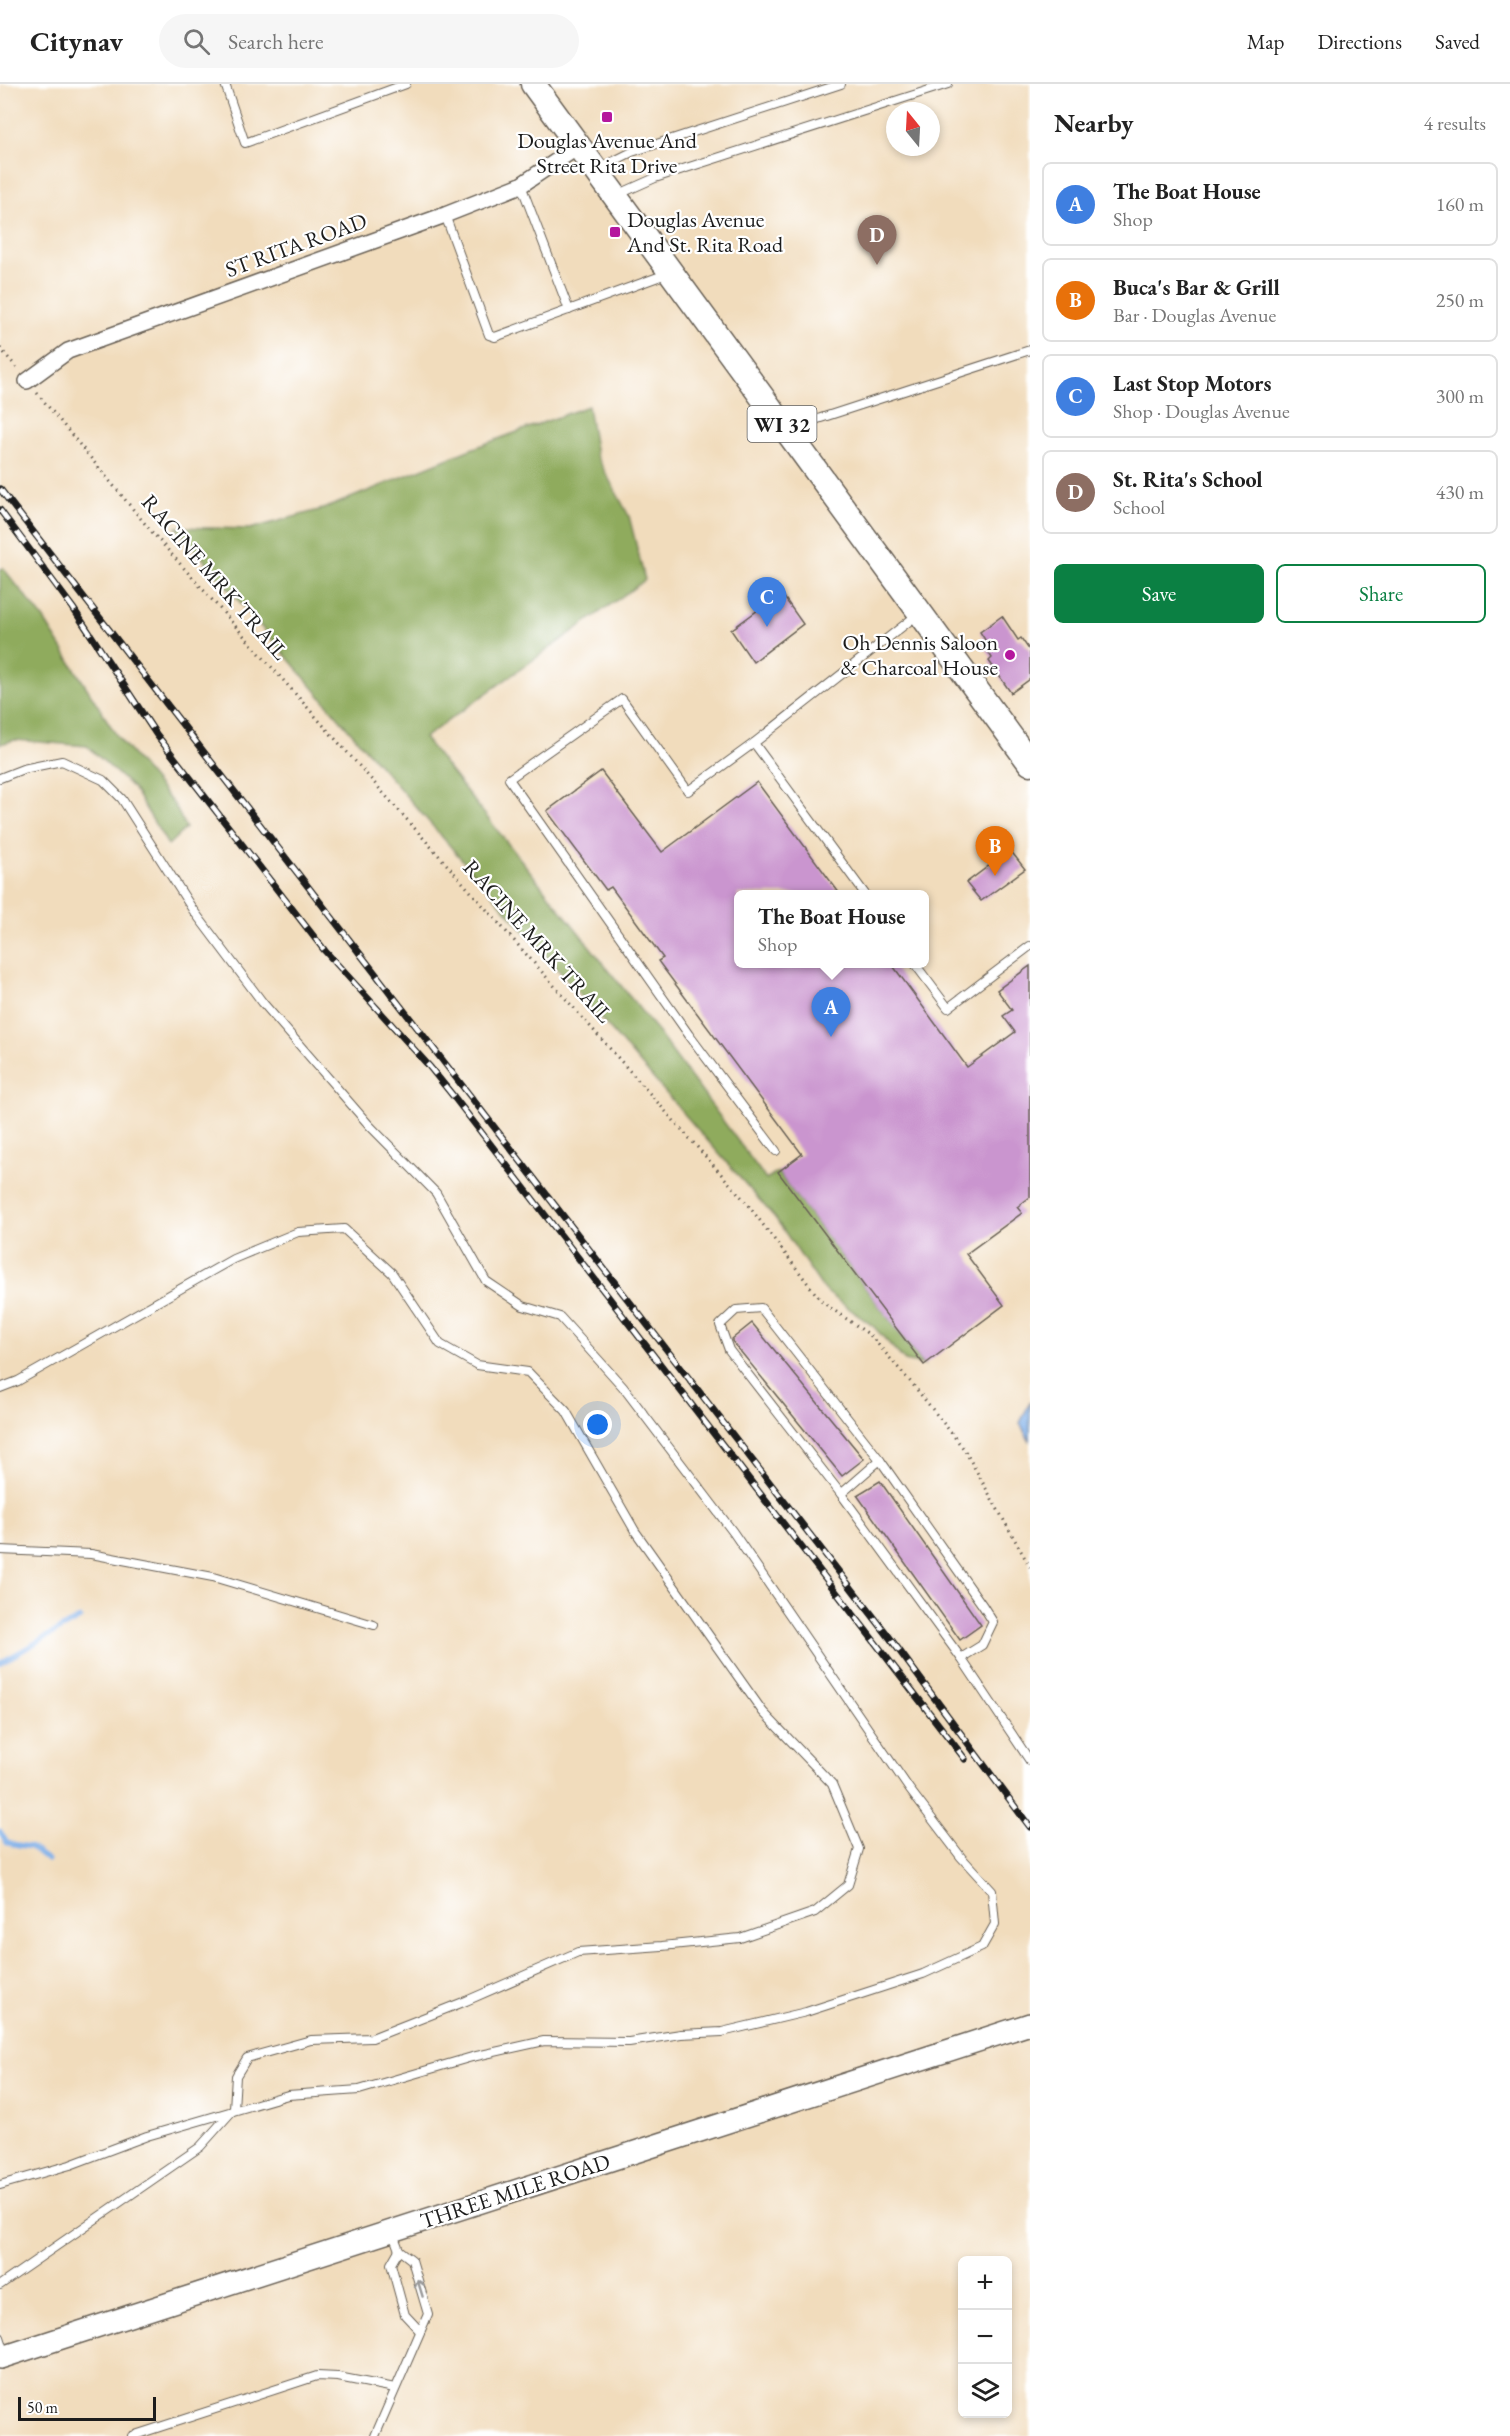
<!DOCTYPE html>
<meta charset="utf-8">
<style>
:root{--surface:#fff;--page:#f6f6f6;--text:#222;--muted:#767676;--line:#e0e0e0;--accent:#0b8043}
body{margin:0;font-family:"EB Garamond",serif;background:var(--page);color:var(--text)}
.controls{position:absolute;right:18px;bottom:18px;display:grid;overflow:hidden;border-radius:9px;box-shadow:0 3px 9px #0003}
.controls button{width:54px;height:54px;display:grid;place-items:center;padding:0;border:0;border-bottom:2px solid var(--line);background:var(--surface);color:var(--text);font:30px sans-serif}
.compass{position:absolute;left:886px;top:18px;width:54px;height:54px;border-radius:50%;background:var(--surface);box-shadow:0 3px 9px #0003;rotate:342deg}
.scale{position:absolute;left:18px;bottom:15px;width:138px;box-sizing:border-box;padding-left:6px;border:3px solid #1c1c1c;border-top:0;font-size:16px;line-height:21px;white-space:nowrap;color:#1c1c1c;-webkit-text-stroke:4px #fff;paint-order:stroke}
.you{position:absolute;left:598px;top:1341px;width:21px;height:21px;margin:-15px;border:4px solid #fff;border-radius:50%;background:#1a73e8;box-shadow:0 0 0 9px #1a73e833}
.badge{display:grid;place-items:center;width:39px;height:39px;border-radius:50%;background:var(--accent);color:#fff;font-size:20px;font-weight:700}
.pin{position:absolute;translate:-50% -50px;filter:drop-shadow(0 2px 3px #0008)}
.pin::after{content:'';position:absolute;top:32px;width:21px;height:18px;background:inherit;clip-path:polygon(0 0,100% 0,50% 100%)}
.popup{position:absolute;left:734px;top:806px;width:195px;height:78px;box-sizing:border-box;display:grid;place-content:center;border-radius:9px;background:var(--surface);filter:drop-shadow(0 2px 4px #0005);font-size:20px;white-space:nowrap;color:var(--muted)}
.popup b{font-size:22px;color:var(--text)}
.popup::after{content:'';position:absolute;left:50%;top:100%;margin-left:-12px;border:12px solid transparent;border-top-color:var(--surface)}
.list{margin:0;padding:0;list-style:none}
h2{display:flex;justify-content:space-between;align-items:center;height:78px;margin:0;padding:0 24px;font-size:26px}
h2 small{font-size:20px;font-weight:400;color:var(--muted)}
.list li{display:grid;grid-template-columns:39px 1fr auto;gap:18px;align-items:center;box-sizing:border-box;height:84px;margin:0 12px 12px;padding:0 12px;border:2px solid var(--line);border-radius:9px}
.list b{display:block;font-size:22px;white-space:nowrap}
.list p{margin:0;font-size:20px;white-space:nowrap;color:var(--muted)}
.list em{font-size:20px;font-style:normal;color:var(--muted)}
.actions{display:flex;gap:12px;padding:18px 24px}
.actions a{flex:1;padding:14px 0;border:2px solid var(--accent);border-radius:9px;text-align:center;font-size:21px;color:var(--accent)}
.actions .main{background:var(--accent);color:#fff}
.icon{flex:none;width:33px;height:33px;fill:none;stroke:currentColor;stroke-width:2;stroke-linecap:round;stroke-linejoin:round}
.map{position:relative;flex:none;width:1030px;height:2352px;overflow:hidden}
header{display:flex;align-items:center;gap:36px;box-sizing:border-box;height:84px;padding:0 30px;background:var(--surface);border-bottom:2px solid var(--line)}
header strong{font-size:28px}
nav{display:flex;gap:33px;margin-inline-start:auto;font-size:21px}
.search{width:420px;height:54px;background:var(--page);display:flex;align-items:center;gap:15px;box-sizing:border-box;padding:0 21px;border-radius:33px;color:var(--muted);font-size:22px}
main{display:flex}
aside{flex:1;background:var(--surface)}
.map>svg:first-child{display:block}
.forest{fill:#8fab5d;stroke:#56643c;stroke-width:1.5}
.water{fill:#7daee8;stroke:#4c6582;stroke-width:1.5}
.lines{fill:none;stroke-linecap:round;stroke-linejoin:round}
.stream{stroke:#7daee8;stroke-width:5}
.building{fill:#ca95cf}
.lane-casing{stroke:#675f54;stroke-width:10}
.street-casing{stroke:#675f54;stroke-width:18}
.secondary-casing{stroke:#675f54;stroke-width:24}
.primary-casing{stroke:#675f54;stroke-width:27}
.path{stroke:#675f54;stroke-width:3;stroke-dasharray:1.5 4.5;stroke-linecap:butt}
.lane{stroke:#fff;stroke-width:8}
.street{stroke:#fff;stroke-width:15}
.secondary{stroke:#fff;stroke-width:21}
.primary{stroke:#fff;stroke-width:24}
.rail-casing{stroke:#1c1c1c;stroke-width:7}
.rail{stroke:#fff;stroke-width:4.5;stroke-dasharray:14;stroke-linecap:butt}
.oneway{stroke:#999}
.poi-dot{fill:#b5179e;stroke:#fff;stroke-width:2}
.labels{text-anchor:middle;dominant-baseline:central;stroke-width:4.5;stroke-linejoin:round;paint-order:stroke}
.shield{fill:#fff;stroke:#606060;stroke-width:1.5}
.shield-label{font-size:21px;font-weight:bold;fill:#1c1c1c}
.poi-label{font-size:22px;fill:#1c1c1c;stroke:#fff}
.street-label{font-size:22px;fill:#1c1c1c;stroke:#fff}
</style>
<header>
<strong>Citynav</strong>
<div class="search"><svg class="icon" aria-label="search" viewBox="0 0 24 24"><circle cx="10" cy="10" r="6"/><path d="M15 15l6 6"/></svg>Search here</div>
<nav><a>Map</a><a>Directions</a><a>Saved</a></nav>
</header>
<main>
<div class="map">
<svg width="1030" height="2352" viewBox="0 0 1030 2352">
<rect width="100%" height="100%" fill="#fff"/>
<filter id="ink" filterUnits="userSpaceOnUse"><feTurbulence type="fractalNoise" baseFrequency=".0167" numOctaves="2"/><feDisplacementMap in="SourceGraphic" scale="12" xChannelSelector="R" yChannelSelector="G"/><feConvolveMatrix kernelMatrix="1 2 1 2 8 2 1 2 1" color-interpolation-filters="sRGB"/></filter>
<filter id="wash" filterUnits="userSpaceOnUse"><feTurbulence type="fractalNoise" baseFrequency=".008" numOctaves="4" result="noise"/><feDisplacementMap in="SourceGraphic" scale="24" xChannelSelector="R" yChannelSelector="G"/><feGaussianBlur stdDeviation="1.35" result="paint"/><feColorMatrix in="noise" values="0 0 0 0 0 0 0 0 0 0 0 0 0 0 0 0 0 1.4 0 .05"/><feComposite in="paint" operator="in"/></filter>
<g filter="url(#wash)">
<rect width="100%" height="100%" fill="#f1dcbc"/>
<!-- forest -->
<g class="forest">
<path d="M 588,322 L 596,371 L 629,432 L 645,496 L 424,654 L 650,938 L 766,1095 L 778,1088 L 924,1281 L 905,1277 L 874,1243 L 824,1206 L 776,1135 L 367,667 L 176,443 L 250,445 L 326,424 L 471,365 Z"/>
<path d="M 3,484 L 43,534 L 117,652 L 175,722 L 186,744 L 168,761 L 133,704 L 87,662 L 15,656 L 0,660 L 0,485 Z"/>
</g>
<!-- water -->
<path class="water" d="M 1030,1318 L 1030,1358 L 1020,1339 Z"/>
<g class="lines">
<!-- stream -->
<g class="stream">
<path d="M 0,1579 L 80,1534"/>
<path d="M 0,1747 L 7,1759 L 30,1763 L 48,1776"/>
</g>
</g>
<g id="blocks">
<!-- building -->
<g class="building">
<path d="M 781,509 L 803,540 L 753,578 L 731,546 Z"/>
<path d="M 1002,532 L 1018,556 L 1021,554 L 1030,567 L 1030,595 L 1011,609 L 989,577 L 992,574 L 984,561 L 987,559 L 980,548 Z"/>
<path d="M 601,687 L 662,768 L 757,698 L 840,810 L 738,810 L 738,879 L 891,879 L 967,983 L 1015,948 L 1003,932 L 1012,926 L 997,906 L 1030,882 L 1030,1113 L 1017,1123 L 1022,1129 L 966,1170 L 1004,1221 L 924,1281 L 778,1088 L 802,1070 L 658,877 L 663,874 L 611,803 L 606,806 L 547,727 Z"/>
<path d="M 1010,766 L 1025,785 L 981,817 L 966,799 Z"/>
<path d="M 752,1239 L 864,1375 L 842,1392 L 732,1257 L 732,1255 Z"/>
<path d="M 880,1397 L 981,1541 L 960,1556 L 857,1411 Z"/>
</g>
</g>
</g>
<g filter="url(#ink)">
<use href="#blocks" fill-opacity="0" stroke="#675f54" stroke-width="1.5"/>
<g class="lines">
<!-- lane casing -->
<g class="lane-casing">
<g id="lane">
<path d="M 225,0 L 245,59 L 406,0"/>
<path d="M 598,85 L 632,68 L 841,0"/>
<path d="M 521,101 L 569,226"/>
<path d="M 617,111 L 655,94 L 948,0"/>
<path d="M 445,131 L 489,251 L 495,253 L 669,189"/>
<path d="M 790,344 L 1030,266"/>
<path d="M 754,659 L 688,707 L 622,615 L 509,695 L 689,951 L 776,1067"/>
<path d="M 0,694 L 23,685 L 62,677 L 103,696 L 122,715 L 193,826 L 263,919 L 369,1041 L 436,1109 L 486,1197 L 523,1222 L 560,1233 L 623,1303 L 733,1448 L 910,1706 L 961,1773 L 992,1807 L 995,1840 L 982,1863 L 923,1890 L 806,1928 L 722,1948 L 681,1950 L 629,1958 L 544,1957 L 472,1973 L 359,2006 L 288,2011 L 147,2052 L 70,2081 L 0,2101"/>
<path d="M 865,810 L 754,659 L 917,531"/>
<path d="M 915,880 L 948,924 L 1030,862"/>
<path d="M 761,1224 L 880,1376 L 983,1522 L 993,1538 L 982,1561 L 961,1574 L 841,1410 L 729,1266 L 720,1241 L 736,1226 Z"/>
<path d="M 0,1304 L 18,1297 L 233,1175 L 298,1148 L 344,1145 L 392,1189 L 440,1260 L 477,1281 L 528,1288 L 566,1327 L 635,1447 L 763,1628 L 832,1700 L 859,1765 L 848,1801 L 815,1828 L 740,1854 L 662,1862 L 578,1868 L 466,1917 L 372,1954 L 311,1956 L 247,1974 L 236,1992 L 234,2025 L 200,2063 L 0,2201"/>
<path d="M 841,1410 L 880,1376"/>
<path d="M 0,1466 L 91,1470 L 213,1493 L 374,1541"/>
<path d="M 961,1574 L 1030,1677"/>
<path d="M 399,2166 L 391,2180 L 405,2231 L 420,2247"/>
<path d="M 0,2253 L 6,2271"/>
<path d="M 132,2352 L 317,2292 L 338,2293 L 395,2304"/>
<path d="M 375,2352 L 428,2230 L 412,2176 L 399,2166 L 392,2147"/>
</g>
</g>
<!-- street casing -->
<g class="street-casing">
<path id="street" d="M 27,297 L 68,267 L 445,131 L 521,101 L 579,62"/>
</g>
<!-- secondary casing -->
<g class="secondary-casing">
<path id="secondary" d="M 0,2274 L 1030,1940"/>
</g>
<!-- primary casing -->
<g class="primary-casing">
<path id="primary" d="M 533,0 L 1030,679"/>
</g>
<!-- path -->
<g class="path">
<path d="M 0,264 L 18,285"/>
<path d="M 37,309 L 151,447 L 745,1117 L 822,1218 L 870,1251 L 914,1302 L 964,1365 L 1030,1483"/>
</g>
<!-- lane -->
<use href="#lane" class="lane"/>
<!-- street -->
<use href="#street" class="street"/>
<!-- secondary -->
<use href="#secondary" class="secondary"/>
<!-- primary -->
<use href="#primary" class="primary"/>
<!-- rail casing -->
<g class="rail-casing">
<g id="rail">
<path d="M 0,405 L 890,1554 L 1030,1743"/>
<path d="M 0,426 L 73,524 L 156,650 L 325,867 L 429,982 L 454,1013 L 965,1675"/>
</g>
</g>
<!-- rail -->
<use href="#rail" class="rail"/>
</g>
<!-- one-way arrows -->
<defs><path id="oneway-shaft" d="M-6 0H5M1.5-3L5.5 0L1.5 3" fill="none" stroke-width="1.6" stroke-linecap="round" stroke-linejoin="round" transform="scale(1.5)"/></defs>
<use class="oneway" href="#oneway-shaft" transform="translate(420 2204) rotate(-107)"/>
</g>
<!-- markers -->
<g class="poi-dot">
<rect x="601" y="27" width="12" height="12" rx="3"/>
<rect x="609" y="142" width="12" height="12" rx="3"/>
<circle cx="1010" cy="571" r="6"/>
</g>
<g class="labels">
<!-- shield labels -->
<rect class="shield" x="747.5" y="322" width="69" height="36" rx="4.5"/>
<g class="shield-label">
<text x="782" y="340">WI 32</text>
</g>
<!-- poi labels -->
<g class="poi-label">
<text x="607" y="56">Douglas Avenue And<tspan x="607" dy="25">Street Rita Drive</tspan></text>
<text x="627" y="135" text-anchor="start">Douglas Avenue<tspan x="627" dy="25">And St. Rita Road</tspan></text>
<text x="998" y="558" text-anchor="end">Oh Dennis Saloon<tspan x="998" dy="25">&amp; Charcoal House</tspan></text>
</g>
<!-- street labels -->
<g class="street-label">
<text transform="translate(296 161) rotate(-20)">ST RITA ROAD</text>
<text transform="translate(215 493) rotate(49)">RACINE MRK TRAIL</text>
<text transform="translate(538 857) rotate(48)">RACINE MRK TRAIL</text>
<text transform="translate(515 2107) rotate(-18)">THREE MILE ROAD</text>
</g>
</g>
</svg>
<div class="controls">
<button>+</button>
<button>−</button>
<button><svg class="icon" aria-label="layers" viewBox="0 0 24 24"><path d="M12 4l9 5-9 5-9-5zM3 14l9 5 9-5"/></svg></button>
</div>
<svg class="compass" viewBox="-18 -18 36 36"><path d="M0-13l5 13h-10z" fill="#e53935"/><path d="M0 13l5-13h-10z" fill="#767676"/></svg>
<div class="scale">50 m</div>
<div class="you"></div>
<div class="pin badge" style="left:831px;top:953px;background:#3f7fe0">A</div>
<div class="popup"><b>The Boat House</b>Shop</div>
<div class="pin badge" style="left:995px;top:792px;background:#e8710a">B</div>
<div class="pin badge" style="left:767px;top:543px;background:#3f7fe0">C</div>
<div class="pin badge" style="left:877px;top:181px;background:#8d6e63">D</div>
</div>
<aside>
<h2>Nearby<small>4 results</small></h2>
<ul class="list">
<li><span class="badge" style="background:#3f7fe0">A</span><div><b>The Boat House</b><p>Shop</p></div><em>160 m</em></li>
<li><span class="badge" style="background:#e8710a">B</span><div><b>Buca's Bar &amp; Grill</b><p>Bar · Douglas Avenue</p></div><em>250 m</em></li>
<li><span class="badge" style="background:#3f7fe0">C</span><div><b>Last Stop Motors</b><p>Shop · Douglas Avenue</p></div><em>300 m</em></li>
<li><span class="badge" style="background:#8d6e63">D</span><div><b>St. Rita's School</b><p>School</p></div><em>430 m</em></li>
</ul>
<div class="actions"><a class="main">Save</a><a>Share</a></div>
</aside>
</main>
